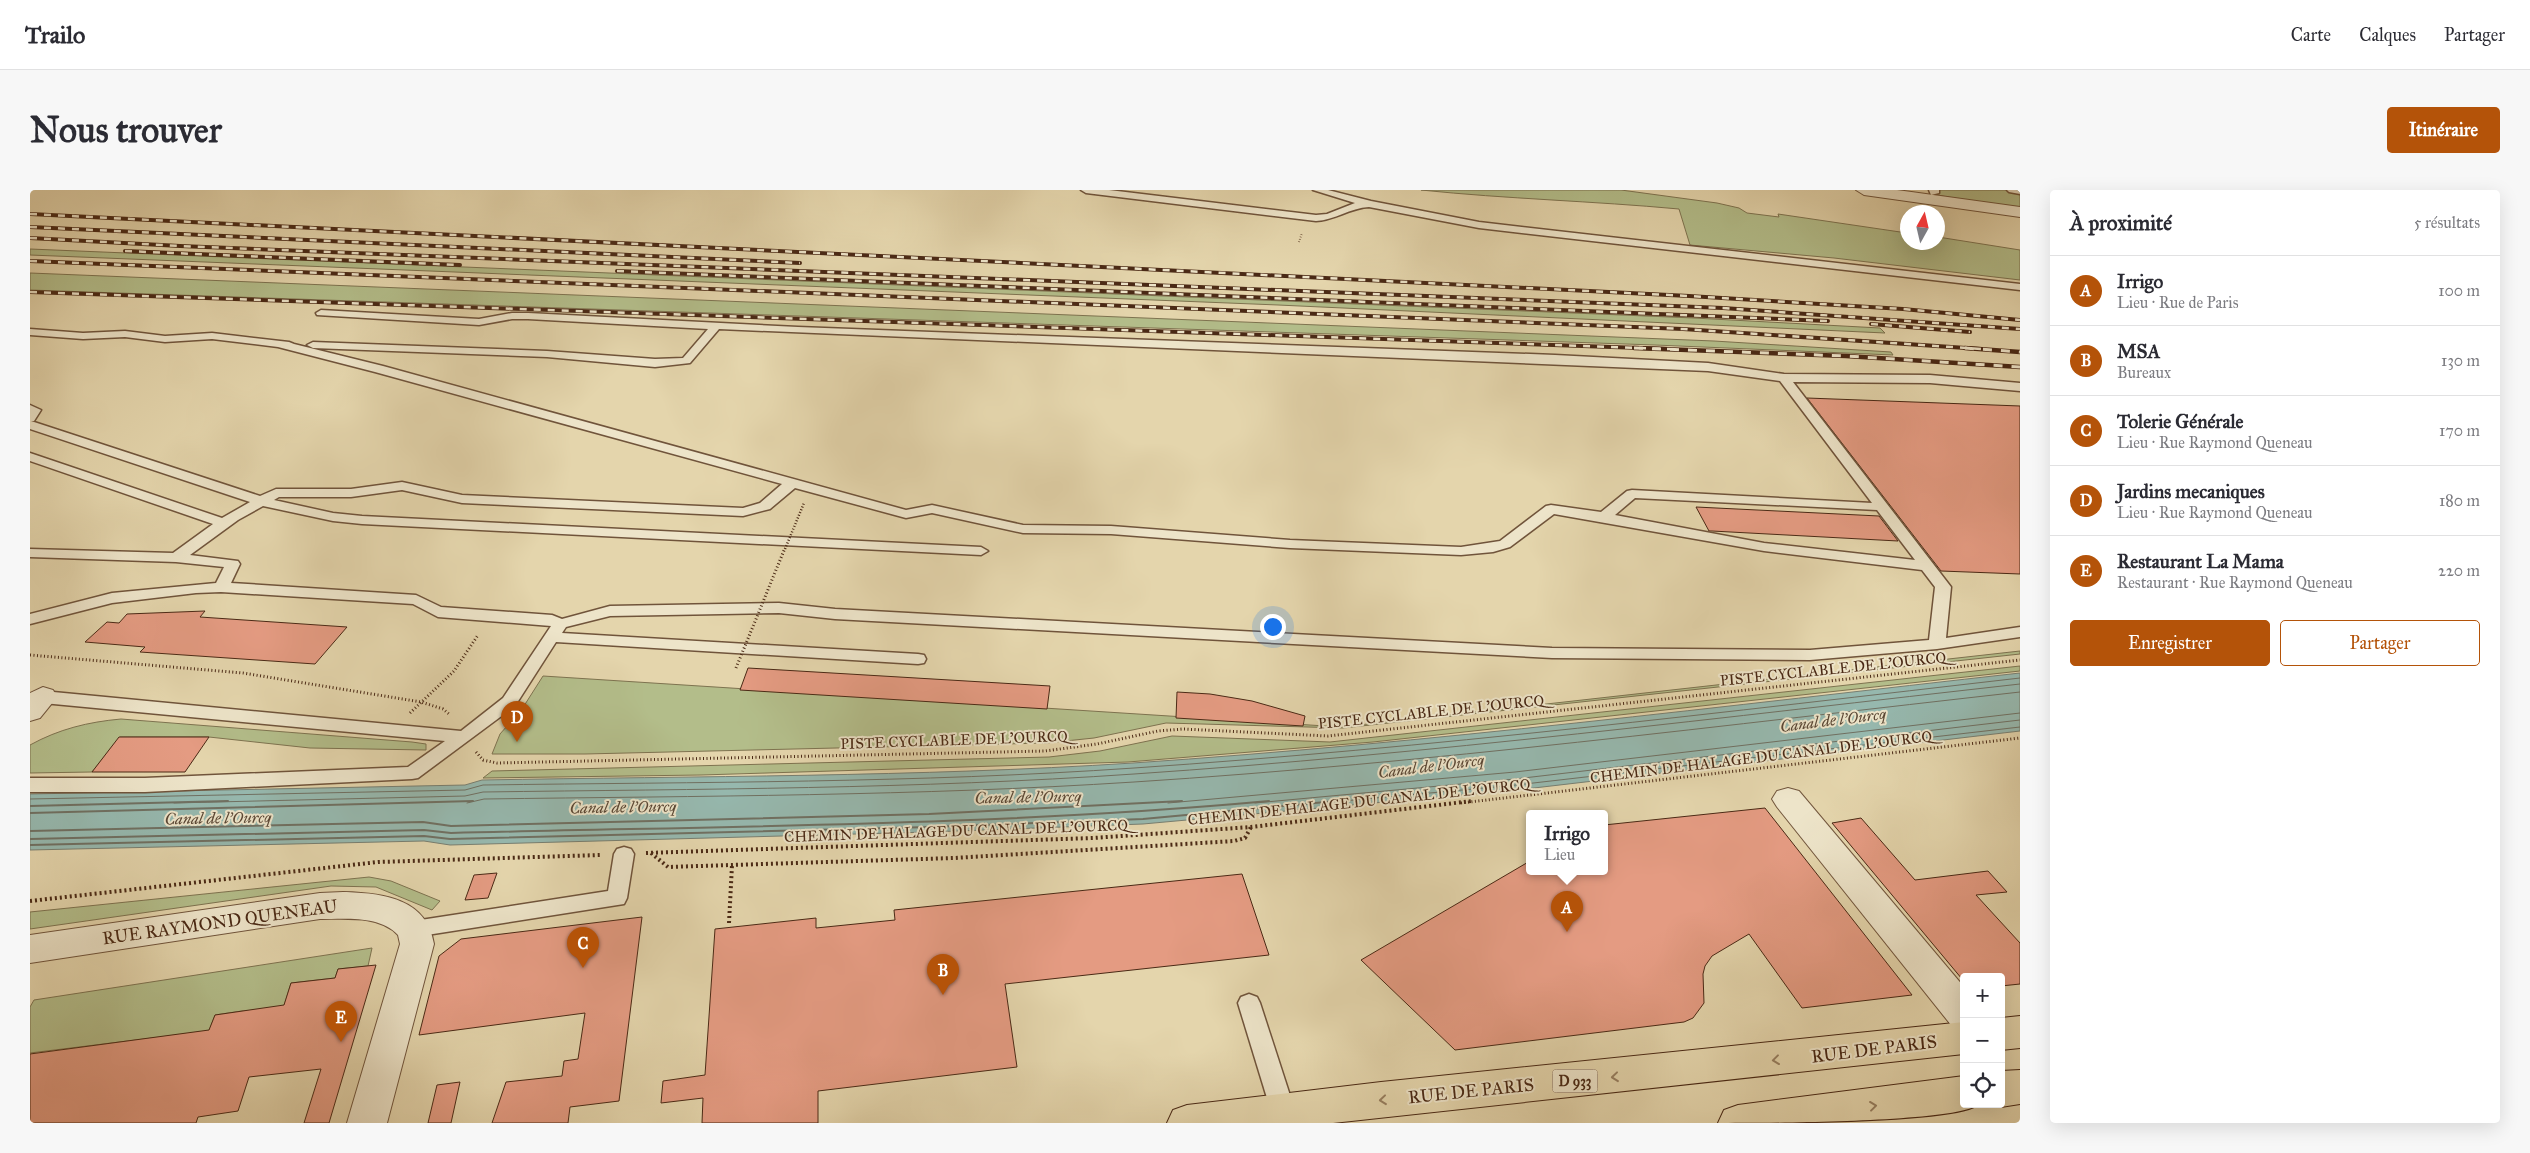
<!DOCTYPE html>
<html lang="fr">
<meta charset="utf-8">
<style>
:root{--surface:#fff;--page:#f7f7f7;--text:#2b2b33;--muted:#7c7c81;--line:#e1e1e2;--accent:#b45309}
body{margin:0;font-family:"IM FELL Great Primer",serif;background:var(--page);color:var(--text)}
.controls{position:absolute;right:15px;bottom:15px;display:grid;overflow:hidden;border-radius:5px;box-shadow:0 5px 20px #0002}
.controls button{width:45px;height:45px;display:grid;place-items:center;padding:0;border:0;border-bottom:1px solid var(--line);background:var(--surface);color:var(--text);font:25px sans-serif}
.compass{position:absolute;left:1870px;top:15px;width:45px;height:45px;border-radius:50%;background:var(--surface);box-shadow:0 5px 20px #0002;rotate:8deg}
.you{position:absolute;left:1242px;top:436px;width:18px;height:18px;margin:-12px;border:4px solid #fff;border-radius:50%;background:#1a73e8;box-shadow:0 0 0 8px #1a73e833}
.badge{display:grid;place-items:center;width:32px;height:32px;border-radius:50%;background:var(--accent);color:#fff;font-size:16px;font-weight:700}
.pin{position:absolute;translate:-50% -41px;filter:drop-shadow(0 1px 2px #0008)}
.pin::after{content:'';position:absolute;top:26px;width:18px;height:15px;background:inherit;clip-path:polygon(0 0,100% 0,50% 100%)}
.popup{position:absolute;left:1496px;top:620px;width:82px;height:65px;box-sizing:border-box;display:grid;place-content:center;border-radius:5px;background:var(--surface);filter:drop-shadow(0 1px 4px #0005);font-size:16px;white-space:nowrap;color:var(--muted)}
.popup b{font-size:19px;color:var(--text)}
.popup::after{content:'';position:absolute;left:50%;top:100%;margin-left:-10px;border:10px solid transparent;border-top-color:var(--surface)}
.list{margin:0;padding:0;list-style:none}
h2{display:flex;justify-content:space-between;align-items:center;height:65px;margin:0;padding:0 20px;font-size:21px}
h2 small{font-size:16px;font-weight:400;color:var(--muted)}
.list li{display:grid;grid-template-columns:32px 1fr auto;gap:15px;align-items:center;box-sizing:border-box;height:70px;padding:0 20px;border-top:1px solid var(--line)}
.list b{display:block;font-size:19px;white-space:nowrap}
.list p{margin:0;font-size:16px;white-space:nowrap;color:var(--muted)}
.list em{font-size:16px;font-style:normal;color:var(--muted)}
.actions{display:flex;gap:10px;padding:15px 20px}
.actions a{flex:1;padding:11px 0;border:1px solid var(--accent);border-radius:5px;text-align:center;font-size:18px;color:var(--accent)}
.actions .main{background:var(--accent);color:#fff}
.icon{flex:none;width:28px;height:28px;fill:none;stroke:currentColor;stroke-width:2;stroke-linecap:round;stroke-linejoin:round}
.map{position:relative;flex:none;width:1990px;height:933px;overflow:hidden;border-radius:5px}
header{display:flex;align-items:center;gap:30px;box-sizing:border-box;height:70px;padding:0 25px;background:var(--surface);border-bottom:1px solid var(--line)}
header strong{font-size:24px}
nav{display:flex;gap:28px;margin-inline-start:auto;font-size:18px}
.intro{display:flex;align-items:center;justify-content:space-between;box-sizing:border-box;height:120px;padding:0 30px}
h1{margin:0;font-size:35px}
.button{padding:12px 22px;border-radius:5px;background:var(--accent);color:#fff;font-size:18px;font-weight:700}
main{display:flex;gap:30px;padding:0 30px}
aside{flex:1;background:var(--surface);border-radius:5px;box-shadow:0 5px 20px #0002}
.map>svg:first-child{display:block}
.green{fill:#b3bd8a;stroke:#7e7350}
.water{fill:#96b8ae;stroke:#787f71}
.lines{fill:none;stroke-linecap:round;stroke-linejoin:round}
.shore-far1{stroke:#707062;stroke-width:1}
.shore{stroke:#707062;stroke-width:2}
.building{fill:#e49b82;stroke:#4a2915}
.service-casing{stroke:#70543b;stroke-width:3}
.minor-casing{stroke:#70543b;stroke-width:2}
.primary-casing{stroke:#4a2915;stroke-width:2}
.path-far2{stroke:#4a2915;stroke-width:2;stroke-dasharray:0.5 2;stroke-linecap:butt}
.path-far1{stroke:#4a2915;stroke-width:3;stroke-dasharray:1 2.5;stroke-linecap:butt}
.path{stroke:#4a2915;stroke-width:4;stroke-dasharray:2 3;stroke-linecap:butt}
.service{fill:#ede4c9;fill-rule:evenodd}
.minor{fill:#ede4c9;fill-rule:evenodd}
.primary{fill:#e4d5ac;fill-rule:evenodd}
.rail-far1-casing{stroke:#4a2915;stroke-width:4}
.rail-casing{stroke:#4a2915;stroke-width:4.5}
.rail-far1{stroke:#ede4c9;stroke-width:2.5;stroke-dasharray:7;stroke-linecap:butt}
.rail{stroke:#ede4c9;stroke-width:3;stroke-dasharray:9;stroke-linecap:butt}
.path-bridge-far1{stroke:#4a2915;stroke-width:2.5;stroke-dasharray:1 2;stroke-linecap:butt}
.path-bridge{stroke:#4a2915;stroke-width:3;stroke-dasharray:1 2.5;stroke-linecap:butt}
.oneway{stroke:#977f60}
.labels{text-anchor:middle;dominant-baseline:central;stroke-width:4;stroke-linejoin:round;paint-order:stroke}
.shield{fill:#ede4c9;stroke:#7b614b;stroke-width:1}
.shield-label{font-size:14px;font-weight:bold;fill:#4a2915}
.street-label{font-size:15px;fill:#4a2915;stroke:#ede4c9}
.water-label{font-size:16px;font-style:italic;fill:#594634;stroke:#ede4c9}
.near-street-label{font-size:18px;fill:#4a2915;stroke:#ede4c9}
</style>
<header>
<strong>Trailo</strong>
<nav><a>Carte</a><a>Calques</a><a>Partager</a></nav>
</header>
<div class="intro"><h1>Nous trouver</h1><a class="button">Itinéraire</a></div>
<main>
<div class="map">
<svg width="1990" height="933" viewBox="0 0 1990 933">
<rect width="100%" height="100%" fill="#e4d5ac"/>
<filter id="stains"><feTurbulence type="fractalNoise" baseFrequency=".004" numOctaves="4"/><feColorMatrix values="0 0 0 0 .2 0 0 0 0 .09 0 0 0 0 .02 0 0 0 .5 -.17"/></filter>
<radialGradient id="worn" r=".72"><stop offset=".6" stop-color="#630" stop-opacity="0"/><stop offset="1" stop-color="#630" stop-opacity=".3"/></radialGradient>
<!-- green -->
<g class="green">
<path d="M 1391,0 L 1591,0 L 1687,13 L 1709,18 L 1717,23 L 1749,27 L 1748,24 L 1877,43 L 1878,52 L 1908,52 L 1908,47 L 1990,60 L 1990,90 L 1804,68 L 1660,55 L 1649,19 C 1563,11 1477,9 1391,0 Z"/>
<path d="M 1900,0 L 1990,0 L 1990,19 L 1900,4 Z"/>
<path d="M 0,59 L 1664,128 L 1850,138 L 1855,143 L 1248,115 L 0,65 Z"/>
<path d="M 0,83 L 1684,151 L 1861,162 L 1863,165 L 1625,155 L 0,100 Z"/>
<path d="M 1990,461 L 1990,464 L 1313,538 L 1136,533 L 1064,548 L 1016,553 L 555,564 L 462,564 L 470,544 L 492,519 L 513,486 L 1311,537 Z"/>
<path d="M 1990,476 L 1990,481 L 1343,552 L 1098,572 L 671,585 L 453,588 L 462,581 L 1019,567 L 1070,561 L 1142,546 L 1300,552 Z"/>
<path d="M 91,529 L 382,552 L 396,554 L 396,560 L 280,558 L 179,547 L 90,547 L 62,582 L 0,583 L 0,555 C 29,539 58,532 91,529 Z"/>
<path d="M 339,687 L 361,691 L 410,711 L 402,720 L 346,697 L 301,696 L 0,739 L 0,722 Z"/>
<path d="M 342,758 L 338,776 L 308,779 L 305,788 L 261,793 L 253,819 L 212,821 L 185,825 L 179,841 L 0,863 L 0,817 L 4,810 Z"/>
</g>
<!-- water -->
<path class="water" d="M 1990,483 L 1990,541 L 1487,600 L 1113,634 L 900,642 L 420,655 L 394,651 L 0,660 L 0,604 L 435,595 L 452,590 C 668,586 886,587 1103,573 C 1399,553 1695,516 1990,483 Z"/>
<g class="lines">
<!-- shore-far1 -->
<g class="shore-far1">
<path d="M 0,609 L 435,600 L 453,595 C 670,592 887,593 1104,578 C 1400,558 1695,522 1990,488"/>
<path d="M 144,613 L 435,606 L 453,602 C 670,599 887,599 1104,584 C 1400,564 1695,527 1990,494"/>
<path d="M 437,613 L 454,609 C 671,606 888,606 1104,592 C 1400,573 1695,535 1990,502"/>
<path d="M 1138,613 L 1485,582 L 1990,523"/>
<path d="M 1225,613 L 1485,589 L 1990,530"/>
<path d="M 1292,613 L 1486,595 L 1990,537"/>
</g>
<!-- shore -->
<g class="shore">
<path d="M 0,616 L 198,611"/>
<path d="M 0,623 L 443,611"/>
<path d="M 0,641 L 393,632 L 421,636 L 899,624 L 1152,611"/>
<path d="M 0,649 L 394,640 L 421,643 C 694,636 967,636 1239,611"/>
<path d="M 0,655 L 394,646 L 420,649 L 900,637 L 1113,629 L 1306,611"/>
</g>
</g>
<!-- building -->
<g class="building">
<path d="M 1777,208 L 1990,216 L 1990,384 L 1911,381 Z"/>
<path d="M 1666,317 L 1849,326 L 1868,351 L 1682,341 L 1679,341 Z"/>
<path d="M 175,421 L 170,427 L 317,437 L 285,474 L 110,462 L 115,457 L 55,452 L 77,432 L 89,433 L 97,424 Z"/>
<path d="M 718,478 L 1020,496 L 1017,519 L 710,500 Z"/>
<path d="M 1147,502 L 1180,504 L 1222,511 L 1275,526 L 1273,536 L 1146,528 Z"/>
<path d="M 89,547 L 179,547 L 155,582 L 62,582 Z"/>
<path d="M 1735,618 L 1882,805 L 1772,818 L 1719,744 L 1682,766 L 1675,776 L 1673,784 L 1674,813 L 1663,828 L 1654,832 L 1425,860 L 1331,770 L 1500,671 L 1500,681 L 1574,681 L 1574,635 Z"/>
<path d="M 1831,628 L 1885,690 L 1958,681 L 1977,702 L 1946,705 L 1990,753 L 1990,794 L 1971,796 L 1971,787 L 1934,787 L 1932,789 L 1802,633 Z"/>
<path d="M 467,683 L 458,708 L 435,710 L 444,685 Z"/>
<path d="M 1212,684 L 1239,765 L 975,794 L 987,877 L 788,901 L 788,933 L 672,933 L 673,908 L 631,913 L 633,891 L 675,885 L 685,739 L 786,728 L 786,738 L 865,730 L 864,720 Z"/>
<path d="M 612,727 L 589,911 L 540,917 L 538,933 L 462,933 L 476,892 L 532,886 L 534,871 L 548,869 L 555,823 L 389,845 L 409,766 L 431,749 Z"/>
<path d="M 346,775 L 299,933 L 274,933 L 291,879 L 219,887 L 208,921 L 168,927 L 166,933 L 0,933 L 0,864 L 179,840 L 185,825 L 254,815 L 261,793 L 305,788 L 308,779 Z"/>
<path d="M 430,892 L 421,933 L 398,933 L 407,895 Z"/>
</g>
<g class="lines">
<!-- service casing -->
<g class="service-casing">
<g id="service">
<path d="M 1051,0 L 1079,0 L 1286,25 L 1297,24 L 1325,13 L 1283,0 L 1298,0 L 1341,11 L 1449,32 L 1990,94 L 1990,100 L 1449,38 L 1339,17 C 1320,18 1305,30 1286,31 L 1056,3 Z"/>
<path d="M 1899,0 L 1909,0 L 1909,3 L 1901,5 Z"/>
<path d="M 1977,0 L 1990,0 L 1990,4 L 1979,2 Z"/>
<path d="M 291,120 L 449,129 L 482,123 L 498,123 L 768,137 L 1525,165 L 1678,173 L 1754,184 L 1900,185 L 1990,193 L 1990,201 L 1900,193 L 1763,192 L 1921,397 L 1916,448 L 1990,437 L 1990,447 L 1907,459 L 1780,470 L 1522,468 L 805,429 L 749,423 L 580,426 L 536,437 L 532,443 L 888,464 L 894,465 L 896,469 L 894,473 L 888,474 L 526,452 L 485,516 L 388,588 L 382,589 L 115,602 L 0,602 L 0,588 L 115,588 L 378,577 L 415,551 L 13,513 L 7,511 L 5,507 L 7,503 L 13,501 L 431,541 L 473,508 L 521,436 L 408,427 L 383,414 L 191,402 L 166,403 L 82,413 L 0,434 L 0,424 L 82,403 L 186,393 L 194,377 L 146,372 L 0,367 L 0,359 L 143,363 L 183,334 L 0,271 L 0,263 L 192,328 L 220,312 L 0,239 L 0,215 L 11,220 L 4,231 L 1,231 L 230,306 L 246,299 L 321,299 L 372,292 L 432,305 L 713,318 L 730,313 L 752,294 L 345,182 L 248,157 L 182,149 L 135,152 L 95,147 L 53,149 L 0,145 L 0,139 L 53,143 L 95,141 L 135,146 L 182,143 L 259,152 L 264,154 L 353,176 L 876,320 L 902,315 L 993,335 L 1081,336 L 1260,350 L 1431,357 L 1470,351 L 1516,316 L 1521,315 L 1571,322 L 1597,301 L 1602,300 L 1842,313 L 1750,191 L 1678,181 L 689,139 L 660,173 L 625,177 L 517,167 L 283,158 L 277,155 L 283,152 L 517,161 L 625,169 L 653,168 L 678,139 L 498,129 L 482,129 L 449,135 L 287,125 L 286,123 ZM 765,298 L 876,328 L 902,323 L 993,343 L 1081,344 L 1260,358 L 1431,365 L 1463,362 L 1480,357 L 1524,324 L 1734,361 L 1892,380 L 1905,397 L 1899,450 L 1780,460 L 1522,458 L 805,419 L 749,413 L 580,416 L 532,429 L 522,425 L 411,417 L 386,405 L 201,393 L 210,374 L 208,371 L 160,365 L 208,330 L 233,316 L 303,331 L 332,334 L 951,365 L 958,361 L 951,357 L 332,326 L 303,323 L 244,310 L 249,307 L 321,307 L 372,300 L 432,313 L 713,326 L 740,319 ZM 1605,308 L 1847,320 L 1885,370 L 1734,353 L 1585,325 Z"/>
<path d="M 594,657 L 601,659 L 604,664 L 597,708 L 594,714 L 384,747 L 377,745 L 374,739 L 377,733 L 384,731 L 578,701 L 584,664 L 587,659 Z"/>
<path d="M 1219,804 L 1227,807 L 1230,813 L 1265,921 L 1261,929 L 1253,932 L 1245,929 L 1241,921 L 1208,813 L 1211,807 Z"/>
</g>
</g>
<!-- minor casing -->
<g class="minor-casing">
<g id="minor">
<path d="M 1826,0 L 1867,0 L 1990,17 L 1990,27 L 1834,5 Z"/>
<path d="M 13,497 L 23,500 L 27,507 L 10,528 L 0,531 L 0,503 Z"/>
<path d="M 1758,598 L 1769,601 L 1934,797 L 1934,840 L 1921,835 L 1747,617 L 1742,609 L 1747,601 Z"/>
<path d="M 313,702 C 352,703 397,708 404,754 L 357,933 L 317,933 L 370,754 L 368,745 C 350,725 315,729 290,729 L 0,773 L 0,745 L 290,703 Z"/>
</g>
</g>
<!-- primary casing -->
<g class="primary-casing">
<g id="primary">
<path d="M 1990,826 L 1990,858 L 1971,860 L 1971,828 Z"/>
<path d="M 1934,832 L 1934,864 L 1303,933 L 1137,933 L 1143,920 L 1157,915 L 1351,892 Z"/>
<path d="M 1990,880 L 1990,914 L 1971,917 L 1965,914 L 1971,914 L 1971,881 Z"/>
<path d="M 1934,886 L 1934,914 L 1949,914 C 1929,933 1728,933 1688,933 L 1694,920 L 1708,915 Z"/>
</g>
</g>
<!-- path-far2 -->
<path class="path-far2" d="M 1269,52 L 1272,43"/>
<!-- path-far1 -->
<g class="path-far1">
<path d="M 0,465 L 213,483 L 391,512 L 413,519 L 419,524"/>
<path d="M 380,523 L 424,481 L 448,445"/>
<path d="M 446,562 L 453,570 L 467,573 L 1015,561 L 1067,554 L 1128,541 L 1153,539 L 1298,546 L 1990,470"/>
<path d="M 1431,613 L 1990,548"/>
</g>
<!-- path -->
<g class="path">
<path d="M 616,663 L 1063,648 L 1221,637 L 1442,611"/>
<path d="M 621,663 L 638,677 L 924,668 L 1204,651 L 1215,648 L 1221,637"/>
<path d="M 0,711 L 348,672 L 570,665"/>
<path d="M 699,733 L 702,675"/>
</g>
<!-- service -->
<use href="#service" class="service"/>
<!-- minor -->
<use href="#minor" class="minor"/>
<!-- primary -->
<use href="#primary" class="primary"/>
<!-- rail-far1 casing -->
<g class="rail-far1-casing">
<g id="rail-far1">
<path d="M 0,24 L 1659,106 L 1873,119 L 1990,130"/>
<path d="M 0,37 L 770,73"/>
<path d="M 0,48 L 150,56 L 1693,118 L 1990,139"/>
<path d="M 95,61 L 430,75"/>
<path d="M 0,71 L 1653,139 L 1951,159"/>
<path d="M 587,81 L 1798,131"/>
<path d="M 0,102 L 1640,159"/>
<path d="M 1841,134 L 1940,142"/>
</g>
</g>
<!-- rail casing -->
<g class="rail-casing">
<g id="rail">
<path d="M 1604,158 L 1816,166 L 1990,177"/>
<path d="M 1935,158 L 1990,162"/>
</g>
</g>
<!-- rail-far1 -->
<use href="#rail-far1" class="rail-far1"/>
<!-- rail -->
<use href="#rail" class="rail"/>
<!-- path-bridge-far1 -->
<path class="path-bridge-far1" d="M 755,359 L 774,313"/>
<!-- path-bridge -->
<path class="path-bridge" d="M 706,478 L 755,358"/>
</g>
<!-- one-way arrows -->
<defs><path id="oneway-chevron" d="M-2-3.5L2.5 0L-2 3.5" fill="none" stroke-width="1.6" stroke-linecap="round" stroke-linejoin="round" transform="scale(1.25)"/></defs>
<g class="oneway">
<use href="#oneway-chevron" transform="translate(1746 870) rotate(173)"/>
<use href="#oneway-chevron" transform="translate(1585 887) rotate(174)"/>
<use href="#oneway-chevron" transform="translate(1353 910) rotate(174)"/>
<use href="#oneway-chevron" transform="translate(1843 916) rotate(-7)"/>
</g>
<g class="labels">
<!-- shield labels -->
<rect class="shield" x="1522.5" y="879.5" width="45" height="23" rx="4"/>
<g class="shield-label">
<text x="1545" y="891">D 933</text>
</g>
<!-- street labels -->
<g class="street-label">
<text transform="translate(1803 479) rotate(-6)">PISTE CYCLABLE DE L'OURCQ</text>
<text transform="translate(1401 522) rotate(-6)">PISTE CYCLABLE DE L'OURCQ</text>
<text transform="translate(924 550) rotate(-2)">PISTE CYCLABLE DE L'OURCQ</text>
<text transform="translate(1731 567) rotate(-7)">CHEMIN DE HALAGE DU CANAL DE L'OURCQ</text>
<text transform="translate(1329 612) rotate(-6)">CHEMIN DE HALAGE DU CANAL DE L'OURCQ</text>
<text transform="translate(926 641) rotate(-2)">CHEMIN DE HALAGE DU CANAL DE L'OURCQ</text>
</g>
<!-- water labels -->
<g class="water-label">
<text transform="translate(1803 530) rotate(-7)">Canal de l'Ourcq</text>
<text transform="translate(1401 576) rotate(-7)">Canal de l'Ourcq</text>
<text transform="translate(998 607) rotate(-1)">Canal de l'Ourcq</text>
<text transform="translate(593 617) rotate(-1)">Canal de l'Ourcq</text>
<text transform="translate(188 628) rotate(-1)">Canal de l'Ourcq</text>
</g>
<!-- near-street labels -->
<g class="near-street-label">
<text transform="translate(190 732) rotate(-8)">RUE RAYMOND QUENEAU</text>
<text transform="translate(1844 859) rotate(-7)">RUE DE PARIS</text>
<text transform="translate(1441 901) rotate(-6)">RUE DE PARIS</text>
</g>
</g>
<rect width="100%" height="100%" filter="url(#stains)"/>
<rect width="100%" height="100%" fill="url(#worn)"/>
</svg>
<div class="controls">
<button>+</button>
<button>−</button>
<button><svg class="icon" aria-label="locate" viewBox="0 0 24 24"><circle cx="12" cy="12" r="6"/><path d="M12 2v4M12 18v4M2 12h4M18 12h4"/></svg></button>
</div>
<svg class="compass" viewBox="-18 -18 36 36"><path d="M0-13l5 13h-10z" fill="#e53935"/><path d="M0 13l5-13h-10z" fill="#7c7c81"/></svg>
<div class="you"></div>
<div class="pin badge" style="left:1537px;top:742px">A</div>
<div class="popup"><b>Irrigo</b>Lieu</div>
<div class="pin badge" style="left:913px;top:805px">B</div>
<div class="pin badge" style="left:553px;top:778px">C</div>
<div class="pin badge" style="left:487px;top:552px">D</div>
<div class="pin badge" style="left:311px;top:852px">E</div>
</div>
<aside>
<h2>À proximité<small>5 résultats</small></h2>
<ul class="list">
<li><span class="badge">A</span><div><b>Irrigo</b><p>Lieu · Rue de Paris</p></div><em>100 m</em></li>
<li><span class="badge">B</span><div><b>MSA</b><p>Bureaux</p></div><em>130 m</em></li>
<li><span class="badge">C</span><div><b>Tolerie Générale</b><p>Lieu · Rue Raymond Queneau</p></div><em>170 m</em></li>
<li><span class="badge">D</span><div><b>Jardins mecaniques</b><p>Lieu · Rue Raymond Queneau</p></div><em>180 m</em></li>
<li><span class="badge">E</span><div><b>Restaurant La Mama</b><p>Restaurant · Rue Raymond Queneau</p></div><em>220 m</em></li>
</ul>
<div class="actions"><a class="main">Enregistrer</a><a>Partager</a></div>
</aside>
</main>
